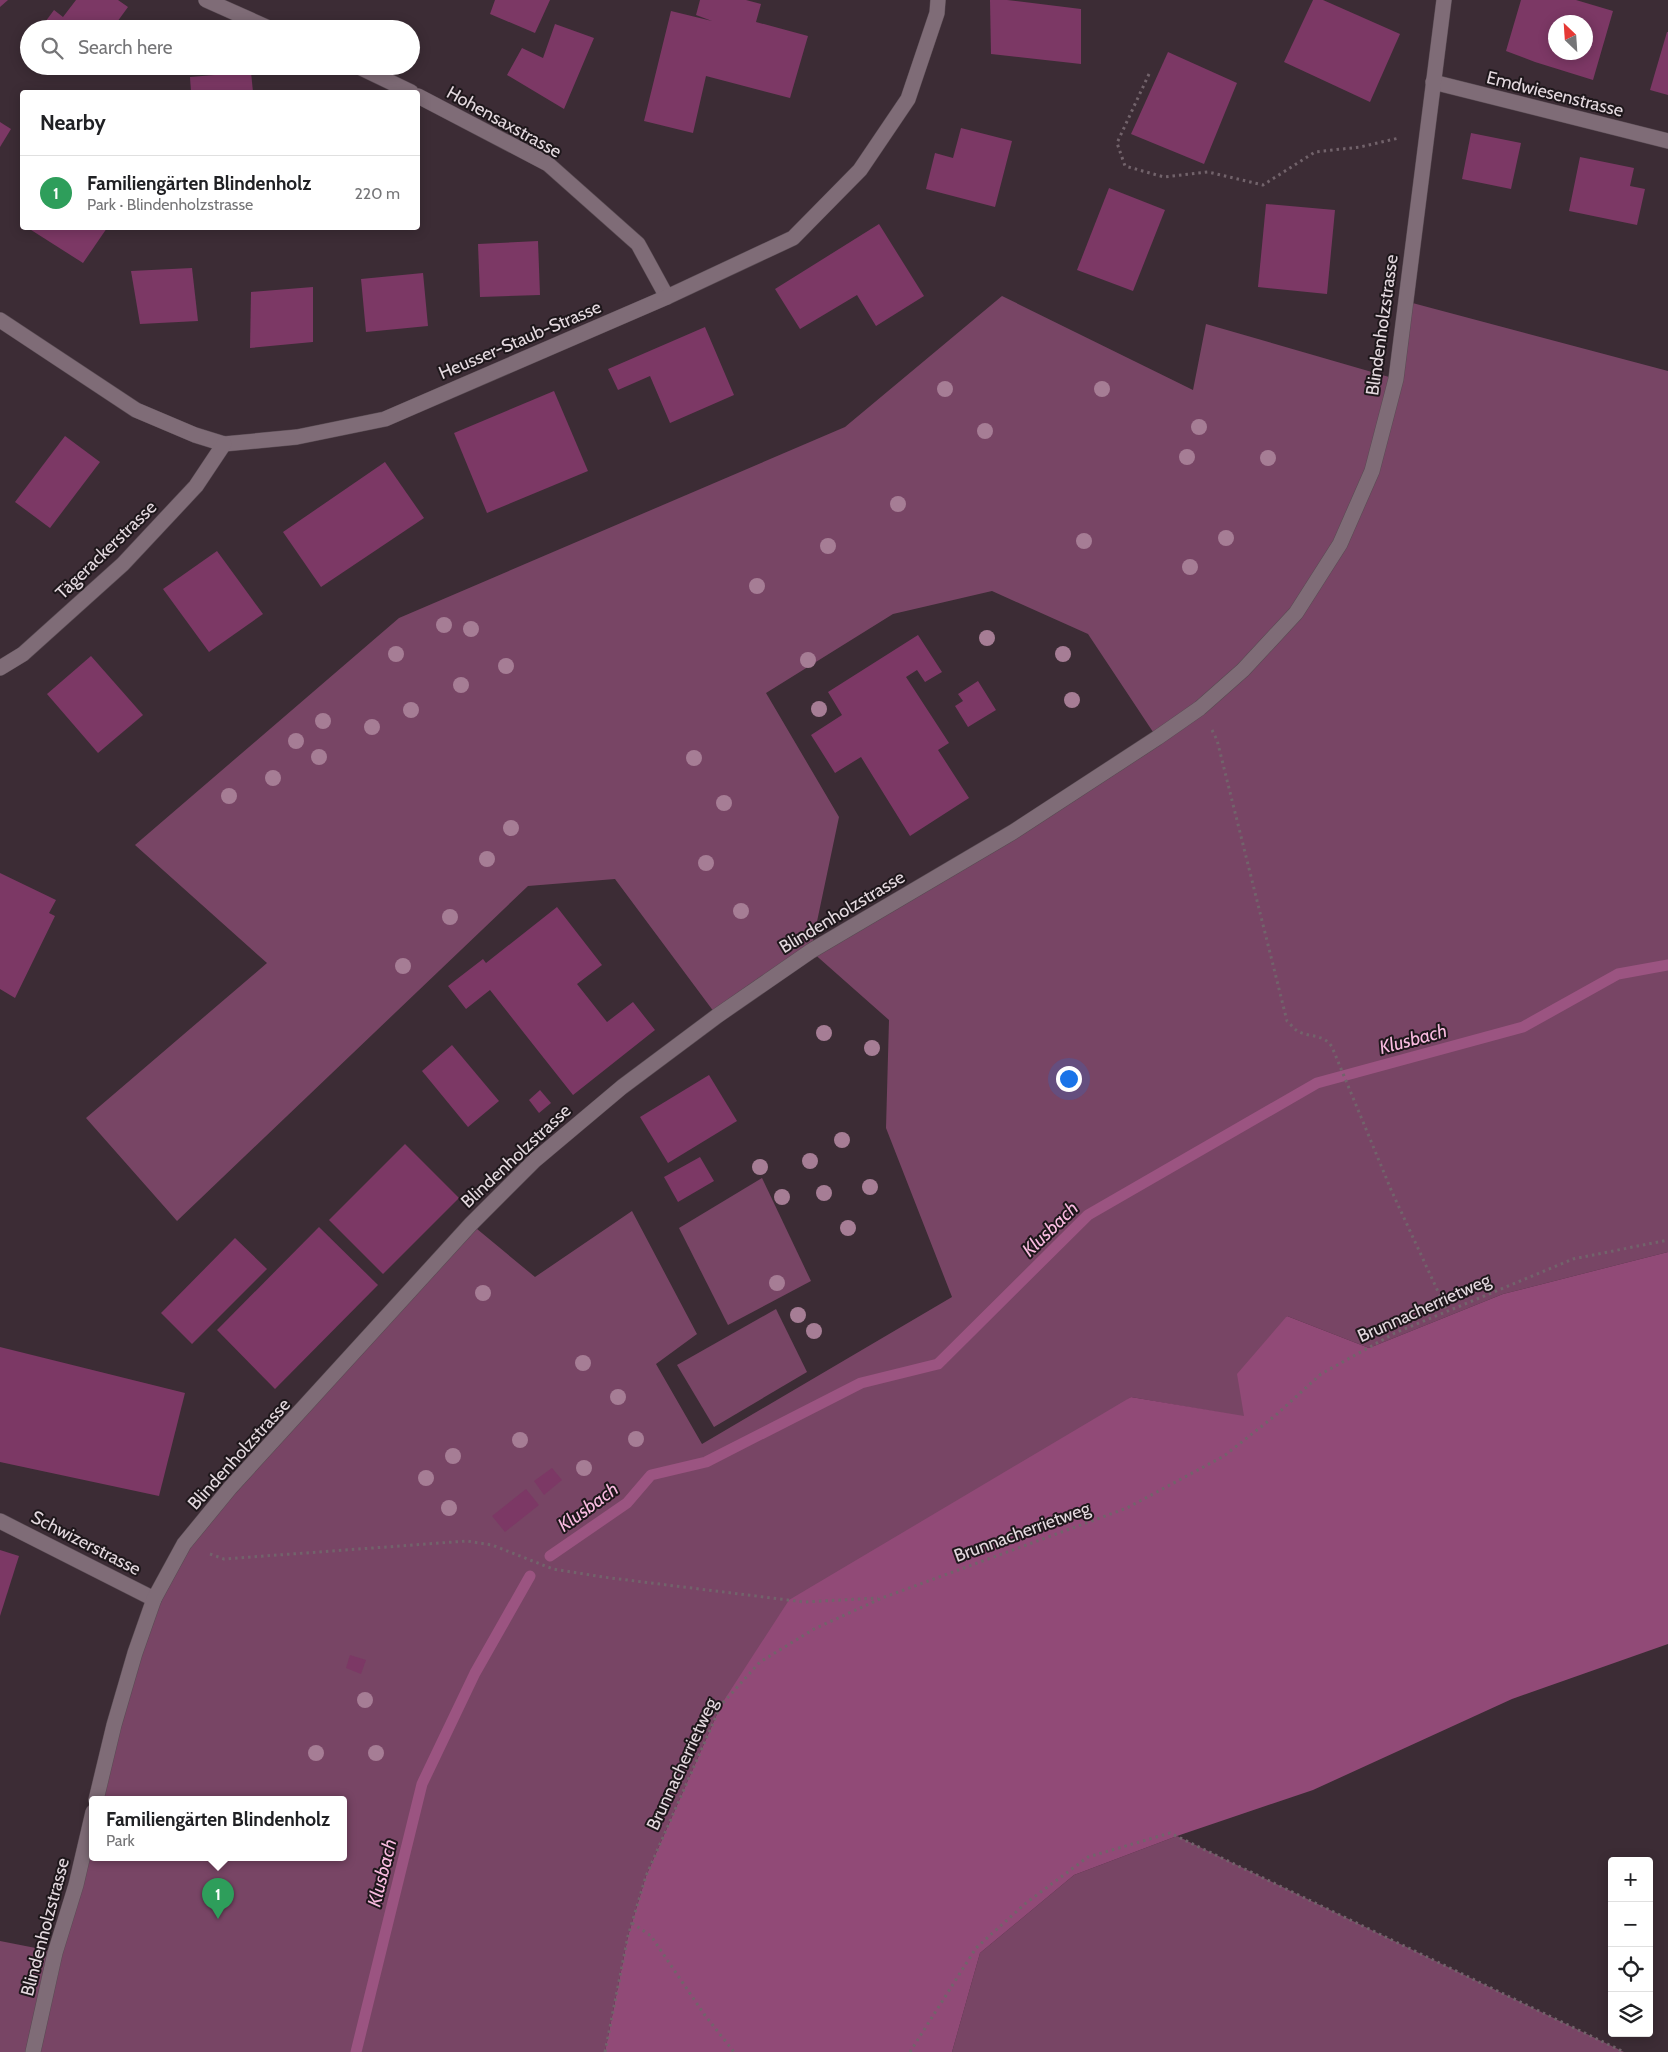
<!DOCTYPE html>
<meta charset="utf-8">
<style>
:root{--surface:#fff;--page:#f6f6f6;--text:#202124;--muted:#757577;--line:#e0e0e0;--accent:#376e6f}
body{margin:0;font-family:Cabin,sans-serif;background:var(--page);color:var(--text)}
.controls{position:absolute;right:15px;bottom:15px;display:grid;overflow:hidden;border-radius:5px;box-shadow:0 2px 12px #0003}
.controls button{width:45px;height:45px;display:grid;place-items:center;padding:0;border:0;border-bottom:1px solid var(--line);background:var(--surface);color:var(--text);font:25px sans-serif}
.compass{position:absolute;left:1548px;top:15px;width:45px;height:45px;border-radius:50%;background:var(--surface);box-shadow:0 2px 12px #0003;rotate:335deg}
.you{position:absolute;left:1068px;top:1078px;width:18px;height:18px;margin:-12px;border:4px solid #fff;border-radius:50%;background:#1a73e8;box-shadow:0 0 0 8px #1a73e833}
.badge{display:grid;place-items:center;width:32px;height:32px;border-radius:50%;background:var(--accent);color:#fff;font-size:16px;font-weight:700}
.pin{position:absolute;translate:-50% -41px;filter:drop-shadow(0 1px 2px #0008)}
.pin::after{content:'';position:absolute;top:26px;width:18px;height:15px;background:inherit;clip-path:polygon(0 0,100% 0,50% 100%)}
.popup{position:absolute;left:89px;top:1796px;width:258px;height:65px;box-sizing:border-box;display:grid;place-content:center;border-radius:5px;background:var(--surface);filter:drop-shadow(0 1px 4px #0005);font-size:16px;white-space:nowrap;color:var(--muted)}
.popup b{font-size:19px;color:var(--text)}
.popup::after{content:'';position:absolute;left:50%;top:100%;margin-left:-10px;border:10px solid transparent;border-top-color:var(--surface)}
.list{margin:0;padding:0;list-style:none}
h2{display:flex;justify-content:space-between;align-items:center;height:65px;margin:0;padding:0 20px;font-size:21px}
h2 small{font-size:16px;font-weight:400;color:var(--muted)}
.list li{display:grid;grid-template-columns:32px 1fr auto;gap:15px;align-items:center;box-sizing:border-box;height:75px;padding:0 20px;border-top:1px solid var(--line)}
.list b{display:block;font-size:19px;white-space:nowrap}
.list p{margin:0;font-size:16px;white-space:nowrap;color:var(--muted)}
.list em{font-size:16px;font-style:normal;color:var(--muted)}
.icon{flex:none;width:28px;height:28px;fill:none;stroke:currentColor;stroke-width:2;stroke-linecap:round;stroke-linejoin:round}
.map{position:relative;flex:none;width:1668px;height:2052px;overflow:hidden}
.search{position:absolute;background:var(--surface);box-shadow:0 2px 12px #0003;left:20px;top:20px;width:400px;height:55px;display:flex;align-items:center;gap:12px;box-sizing:border-box;padding:0 18px;border-radius:28px;color:var(--muted);font-size:19px}
.panel{position:absolute;background:var(--surface);box-shadow:0 2px 12px #0003;left:20px;top:90px;width:400px;height:140px;border-radius:5px}
.map>svg:first-child{display:block}
.green{fill:#784565;fill-rule:evenodd}
.forest{fill:#914a77}
.lines{fill:none;stroke-linecap:round;stroke-linejoin:round}
.stream{stroke:#9b5481;stroke-width:11}
.building{fill:#7c3865;fill-rule:evenodd}
.minor-casing{stroke:#594b53;stroke-width:16}
.tertiary-casing{stroke:#594b53;stroke-width:16}
.path{stroke:#72636b;stroke-width:3;stroke-dasharray:2.5 4;stroke-linecap:butt}
.minor{stroke:#7f6c77;stroke-width:15}
.tertiary{stroke:#7f6c77;stroke-width:15}
.tree{fill:#a67d95}
.labels{text-anchor:middle;dominant-baseline:central;stroke-width:4;stroke-linejoin:round;paint-order:stroke}
.street-label{font-size:18px;fill:#e4d9df;stroke:#1e171b}
.water-label{font-size:19px;font-style:italic;fill:#f9bbe0;stroke:#1e171b}
</style>
<div class="map">
<svg width="1668" height="2052" viewBox="0 0 1668 2052">
<rect width="100%" height="100%" fill="#3c2c35"/>
<!-- green -->
<g class="green">
<path d="M 1002,296 L 1193,390 L 1206,324 L 1396,379 L 1405,301 L 1668,371 L 1668,1252 L 1503,1294 L 1369,1348 L 1287,1316 L 1245,1417 L 1131,1397 L 721,1705 L 646,1876 L 628,1936 L 605,2052 L 0,2052 L 0,1941 L 56,1952 L 93,1812 L 93,1858 L 343,1858 L 343,1800 L 96,1800 L 135,1653 L 184,1544 L 471,1224 L 535,1277 L 632,1211 L 697,1334 L 656,1364 L 702,1444 L 952,1297 L 886,1128 L 889,1020 L 811,951 L 717,1016 L 615,879 L 528,886 L 177,1221 L 86,1118 L 267,963 L 135,845 L 399,618 L 845,427 ZM 992,591 L 1088,634 L 1157,738 L 811,950 L 839,817 L 766,693 L 893,614 Z"/>
<path d="M 762,1178 L 811,1281 L 728,1325 L 679,1228 Z"/>
<path d="M 776,1309 L 807,1372 L 714,1427 L 677,1365 Z"/>
<path d="M 1177,1836 L 1624,2052 L 952,2052 L 980,1953 L 1074,1875 Z"/>
</g>
<!-- forest -->
<path class="forest" d="M 1668,1252 L 1668,1644 L 1512,1699 L 1313,1790 L 1177,1836 L 1074,1875 L 980,1953 L 952,2052 L 605,2052 L 628,1936 L 646,1876 L 721,1705 L 789,1600 L 1131,1397 L 1244,1416 L 1237,1374 L 1287,1316 L 1369,1348 L 1503,1294 Z"/>
<g class="lines">
<!-- stream -->
<g class="stream">
<path d="M 550,1556 L 627,1503 L 651,1475 L 706,1462 L 861,1383 L 938,1364 L 1088,1215 L 1317,1083 L 1523,1027 L 1618,974 L 1668,965"/>
<path d="M 356,2052 L 422,1784 L 475,1673 L 530,1576"/>
</g>
</g>
<!-- building -->
<g class="building">
<path d="M 0,0 L 8,0 L 0,7 Z"/>
<path d="M 76,0 L 118,0 L 128,7 L 112,29 L 40,29 L 54,10 L 63,17 Z"/>
<path d="M 495,0 L 550,0 L 535,33 L 490,14 Z"/>
<path d="M 700,0 L 746,0 L 761,4 L 756,22 L 808,36 L 790,98 L 706,76 L 693,133 L 644,121 L 671,11 L 712,21 L 696,15 Z"/>
<path d="M 990,0 L 1007,0 L 1081,9 L 1081,64 L 991,54 Z"/>
<path d="M 1313,0 L 1323,0 L 1400,34 L 1370,102 L 1284,62 Z"/>
<path d="M 1521,0 L 1576,0 L 1613,11 L 1593,80 L 1535,62 L 1506,51 ZM 1556,22 L 1586,22 L 1586,52 L 1556,52 Z"/>
<path d="M 555,24 L 594,38 L 564,109 L 507,75 L 522,48 L 543,58 Z"/>
<path d="M 1667,32 L 1668,32 L 1668,95 L 1650,90 Z"/>
<path d="M 1168,52 L 1237,83 L 1204,164 L 1131,134 Z"/>
<path d="M 52,66 L 71,66 L 64,75 Z"/>
<path d="M 251,72 L 253,92 L 191,92 L 190,77 Z"/>
<path d="M 0,122 L 11,129 L 0,147 Z"/>
<path d="M 961,128 L 1012,141 L 995,207 L 926,189 L 935,153 L 953,158 Z"/>
<path d="M 1471,133 L 1521,143 L 1511,189 L 1462,179 Z"/>
<path d="M 1580,157 L 1634,168 L 1630,186 L 1645,189 L 1637,225 L 1569,211 Z"/>
<path d="M 1109,188 L 1165,210 L 1133,291 L 1077,270 Z"/>
<path d="M 1266,204 L 1335,210 L 1327,294 L 1258,287 Z"/>
<path d="M 879,224 L 924,296 L 876,326 L 857,295 L 800,329 L 775,289 Z"/>
<path d="M 28,228 L 107,228 L 83,263 Z"/>
<path d="M 538,241 L 540,295 L 480,297 L 478,244 Z"/>
<path d="M 192,268 L 198,321 L 140,324 L 131,271 Z"/>
<path d="M 423,273 L 428,326 L 366,332 L 361,279 Z"/>
<path d="M 313,287 L 313,342 L 250,348 L 251,292 Z"/>
<path d="M 705,327 L 734,395 L 670,423 L 650,376 L 618,390 L 608,369 Z"/>
<path d="M 554,391 L 588,471 L 487,513 L 454,433 Z"/>
<path d="M 65,436 L 100,462 L 50,528 L 15,502 Z"/>
<path d="M 385,462 L 424,518 L 321,587 L 283,532 Z"/>
<path d="M 217,551 L 263,614 L 209,652 L 163,589 Z"/>
<path d="M 918,635 L 942,672 L 925,682 L 917,670 L 906,677 L 949,743 L 938,750 L 969,798 L 910,836 L 861,757 L 835,773 L 811,735 L 842,715 L 828,692 Z"/>
<path d="M 91,656 L 143,715 L 98,753 L 47,694 Z"/>
<path d="M 978,681 L 996,710 L 968,727 L 955,706 L 963,701 L 958,694 Z"/>
<path d="M 0,873 L 56,900 L 49,913 L 55,916 L 15,998 L 0,989 Z"/>
<path d="M 557,907 L 602,965 L 577,984 L 607,1022 L 633,1002 L 655,1030 L 573,1095 L 490,990 L 466,1009 L 448,986 L 483,959 L 486,963 Z"/>
<path d="M 452,1045 L 499,1101 L 468,1127 L 422,1071 Z"/>
<path d="M 709,1075 L 737,1121 L 668,1163 L 640,1117 Z"/>
<path d="M 540,1090 L 551,1103 L 539,1113 L 529,1100 Z"/>
<path d="M 405,1144 L 459,1198 L 383,1274 L 329,1220 Z"/>
<path d="M 700,1157 L 714,1181 L 678,1202 L 664,1177 Z"/>
<path d="M 319,1227 L 378,1285 L 275,1389 L 217,1330 Z"/>
<path d="M 235,1238 L 267,1269 L 192,1344 L 161,1313 Z"/>
<path d="M 0,1347 L 185,1393 L 159,1496 L 0,1462 Z"/>
<path d="M 552,1468 L 562,1480 L 544,1495 L 534,1481 Z"/>
<path d="M 526,1489 L 539,1505 L 505,1532 L 492,1516 Z"/>
<path d="M 0,1550 L 19,1556 L 0,1616 Z"/>
<path d="M 350,1655 L 366,1660 L 361,1674 L 346,1668 Z"/>
</g>
<g class="lines">
<!-- minor casing -->
<g class="minor-casing">
<g id="minor">
<path d="M 206,0 L 271,29"/>
<path d="M 357,66 L 411,92"/>
<path d="M 1433,82 L 1668,141"/>
<path d="M 418,96 L 548,164 L 638,244 L 667,297"/>
<path d="M 0,320 L 136,410 L 195,435 L 224,444 L 297,437 L 385,419 L 667,297 L 793,238 L 860,170 L 908,99 L 937,13 L 938,0"/>
<path d="M 0,668 L 23,654 L 123,564 L 196,486 L 224,444"/>
<path d="M 0,1521 L 154,1599"/>
</g>
</g>
<!-- tertiary casing -->
<g class="tertiary-casing">
<g id="tertiary">
<path d="M 96,1800 L 114,1725 L 135,1653 L 154,1599 L 184,1544 L 230,1488 L 471,1224 L 534,1161 L 622,1087 L 717,1016 L 811,951 L 1013,832 L 1157,738 L 1200,708 L 1243,670 L 1296,613 L 1340,544 L 1372,471 L 1396,379 L 1444,0"/>
<path d="M 33,2052 L 55,1953 L 76,1885 L 93,1812"/>
</g>
</g>
<!-- path -->
<g class="path">
<path d="M 1149,74 L 1117,143 L 1125,166 L 1164,177 L 1208,172 L 1263,185 L 1315,152 L 1360,147 L 1399,138"/>
<path d="M 1212,730 L 1217,740 L 1287,1021 C 1290,1023 1293,1028 1296,1030 C 1307,1038 1324,1033 1332,1047 L 1392,1192 L 1447,1311"/>
<path d="M 210,1554 L 224,1559 L 467,1541 L 492,1545 L 553,1569 L 603,1577 L 804,1602 L 878,1598"/>
<path d="M 632,1923 L 651,1936 L 704,2014 L 734,2052"/>
<path d="M 605,2052 L 628,1936 L 646,1876 L 721,1705 L 760,1662 L 814,1629 L 882,1598 L 1127,1508 L 1224,1456 L 1276,1415 L 1321,1374 L 1395,1333 L 1573,1259 L 1668,1240"/>
<path d="M 910,2052 L 976,1948 L 1026,1903 L 1088,1857 L 1170,1833 L 1624,2052"/>
</g>
<!-- minor -->
<use href="#minor" class="minor"/>
<!-- tertiary -->
<use href="#tertiary" class="tertiary"/>
</g>
<!-- trees -->
<g class="tree">
<circle cx="945" cy="389" r="8"/>
<circle cx="1102" cy="389" r="8"/>
<circle cx="1199" cy="427" r="8"/>
<circle cx="985" cy="431" r="8"/>
<circle cx="1187" cy="457" r="8"/>
<circle cx="1268" cy="458" r="8"/>
<circle cx="898" cy="504" r="8"/>
<circle cx="1226" cy="538" r="8"/>
<circle cx="1084" cy="541" r="8"/>
<circle cx="828" cy="546" r="8"/>
<circle cx="1190" cy="567" r="8"/>
<circle cx="757" cy="586" r="8"/>
<circle cx="444" cy="625" r="8"/>
<circle cx="471" cy="629" r="8"/>
<circle cx="987" cy="638" r="8"/>
<circle cx="396" cy="654" r="8"/>
<circle cx="1063" cy="654" r="8"/>
<circle cx="808" cy="660" r="8"/>
<circle cx="506" cy="666" r="8"/>
<circle cx="461" cy="685" r="8"/>
<circle cx="1072" cy="700" r="8"/>
<circle cx="819" cy="709" r="8"/>
<circle cx="411" cy="710" r="8"/>
<circle cx="323" cy="721" r="8"/>
<circle cx="372" cy="727" r="8"/>
<circle cx="296" cy="741" r="8"/>
<circle cx="319" cy="757" r="8"/>
<circle cx="694" cy="758" r="8"/>
<circle cx="273" cy="778" r="8"/>
<circle cx="229" cy="796" r="8"/>
<circle cx="724" cy="803" r="8"/>
<circle cx="511" cy="828" r="8"/>
<circle cx="487" cy="859" r="8"/>
<circle cx="706" cy="863" r="8"/>
<circle cx="741" cy="911" r="8"/>
<circle cx="450" cy="917" r="8"/>
<circle cx="403" cy="966" r="8"/>
<circle cx="824" cy="1033" r="8"/>
<circle cx="872" cy="1048" r="8"/>
<circle cx="842" cy="1140" r="8"/>
<circle cx="810" cy="1161" r="8"/>
<circle cx="760" cy="1167" r="8"/>
<circle cx="870" cy="1187" r="8"/>
<circle cx="824" cy="1193" r="8"/>
<circle cx="782" cy="1197" r="8"/>
<circle cx="848" cy="1228" r="8"/>
<circle cx="777" cy="1283" r="8"/>
<circle cx="483" cy="1293" r="8"/>
<circle cx="798" cy="1315" r="8"/>
<circle cx="814" cy="1331" r="8"/>
<circle cx="583" cy="1363" r="8"/>
<circle cx="618" cy="1397" r="8"/>
<circle cx="636" cy="1439" r="8"/>
<circle cx="520" cy="1440" r="8"/>
<circle cx="453" cy="1456" r="8"/>
<circle cx="584" cy="1468" r="8"/>
<circle cx="426" cy="1478" r="8"/>
<circle cx="449" cy="1508" r="8"/>
<circle cx="365" cy="1700" r="8"/>
<circle cx="316" cy="1753" r="8"/>
<circle cx="376" cy="1753" r="8"/>
</g>
<g class="labels">
<!-- street labels -->
<g class="street-label">
<text transform="translate(1555 94) rotate(14)">Emdwiesenstrasse</text>
<text transform="translate(504 122) rotate(29)">Hohensaxstrasse</text>
<text transform="translate(1382 325) rotate(-82)">Blindenholzstrasse</text>
<text transform="translate(520 340) rotate(-23)">Heusser-Staub-Strasse</text>
<text transform="translate(106 550) rotate(-44)">Tägerackerstrasse</text>
<text transform="translate(842 912) rotate(-31)">Blindenholzstrasse</text>
<text transform="translate(516 1156) rotate(-43)">Blindenholzstrasse</text>
<text transform="translate(1424 1308) rotate(-24)">Brunnacherrietweg</text>
<text transform="translate(239 1454) rotate(-48)">Blindenholzstrasse</text>
<text transform="translate(1022 1532) rotate(-20)">Brunnacherrietweg</text>
<text transform="translate(86 1543) rotate(27)">Schwizerstrasse</text>
<text transform="translate(682 1764) rotate(-65)">Brunnacherrietweg</text>
<text transform="translate(45 1927) rotate(-75)">Blindenholzstrasse</text>
</g>
<!-- water labels -->
<g class="water-label">
<text transform="translate(1413 1039) rotate(-15)">Klusbach</text>
<text transform="translate(1050 1229) rotate(-44)">Klusbach</text>
<text transform="translate(588 1507) rotate(-36)">Klusbach</text>
<text transform="translate(382 1873) rotate(-76)">Klusbach</text>
</g>
</g>
</svg>
<div class="controls">
<button>+</button>
<button>−</button>
<button><svg class="icon" aria-label="locate" viewBox="0 0 24 24"><circle cx="12" cy="12" r="6"/><path d="M12 2v4M12 18v4M2 12h4M18 12h4"/></svg></button>
<button><svg class="icon" aria-label="layers" viewBox="0 0 24 24"><path d="M12 4l9 5-9 5-9-5zM3 14l9 5 9-5"/></svg></button>
</div>
<svg class="compass" viewBox="-18 -18 36 36"><path d="M0-13l5 13h-10z" fill="#e53935"/><path d="M0 13l5-13h-10z" fill="#757577"/></svg>
<div class="you"></div>
<div class="pin badge" style="left:218px;top:1919px;background:#2e9e5b">1</div>
<div class="popup"><b>Familiengärten Blindenholz</b>Park</div>
<div class="search"><svg class="icon" aria-label="search" viewBox="0 0 24 24"><circle cx="10" cy="10" r="6"/><path d="M15 15l6 6"/></svg>Search here</div>
<section class="panel">
<h2>Nearby<small></small></h2>
<ul class="list">
<li><span class="badge" style="background:#2e9e5b">1</span><div><b>Familiengärten Blindenholz</b><p>Park · Blindenholzstrasse</p></div><em>220 m</em></li>
</ul>
</section>
</div>
